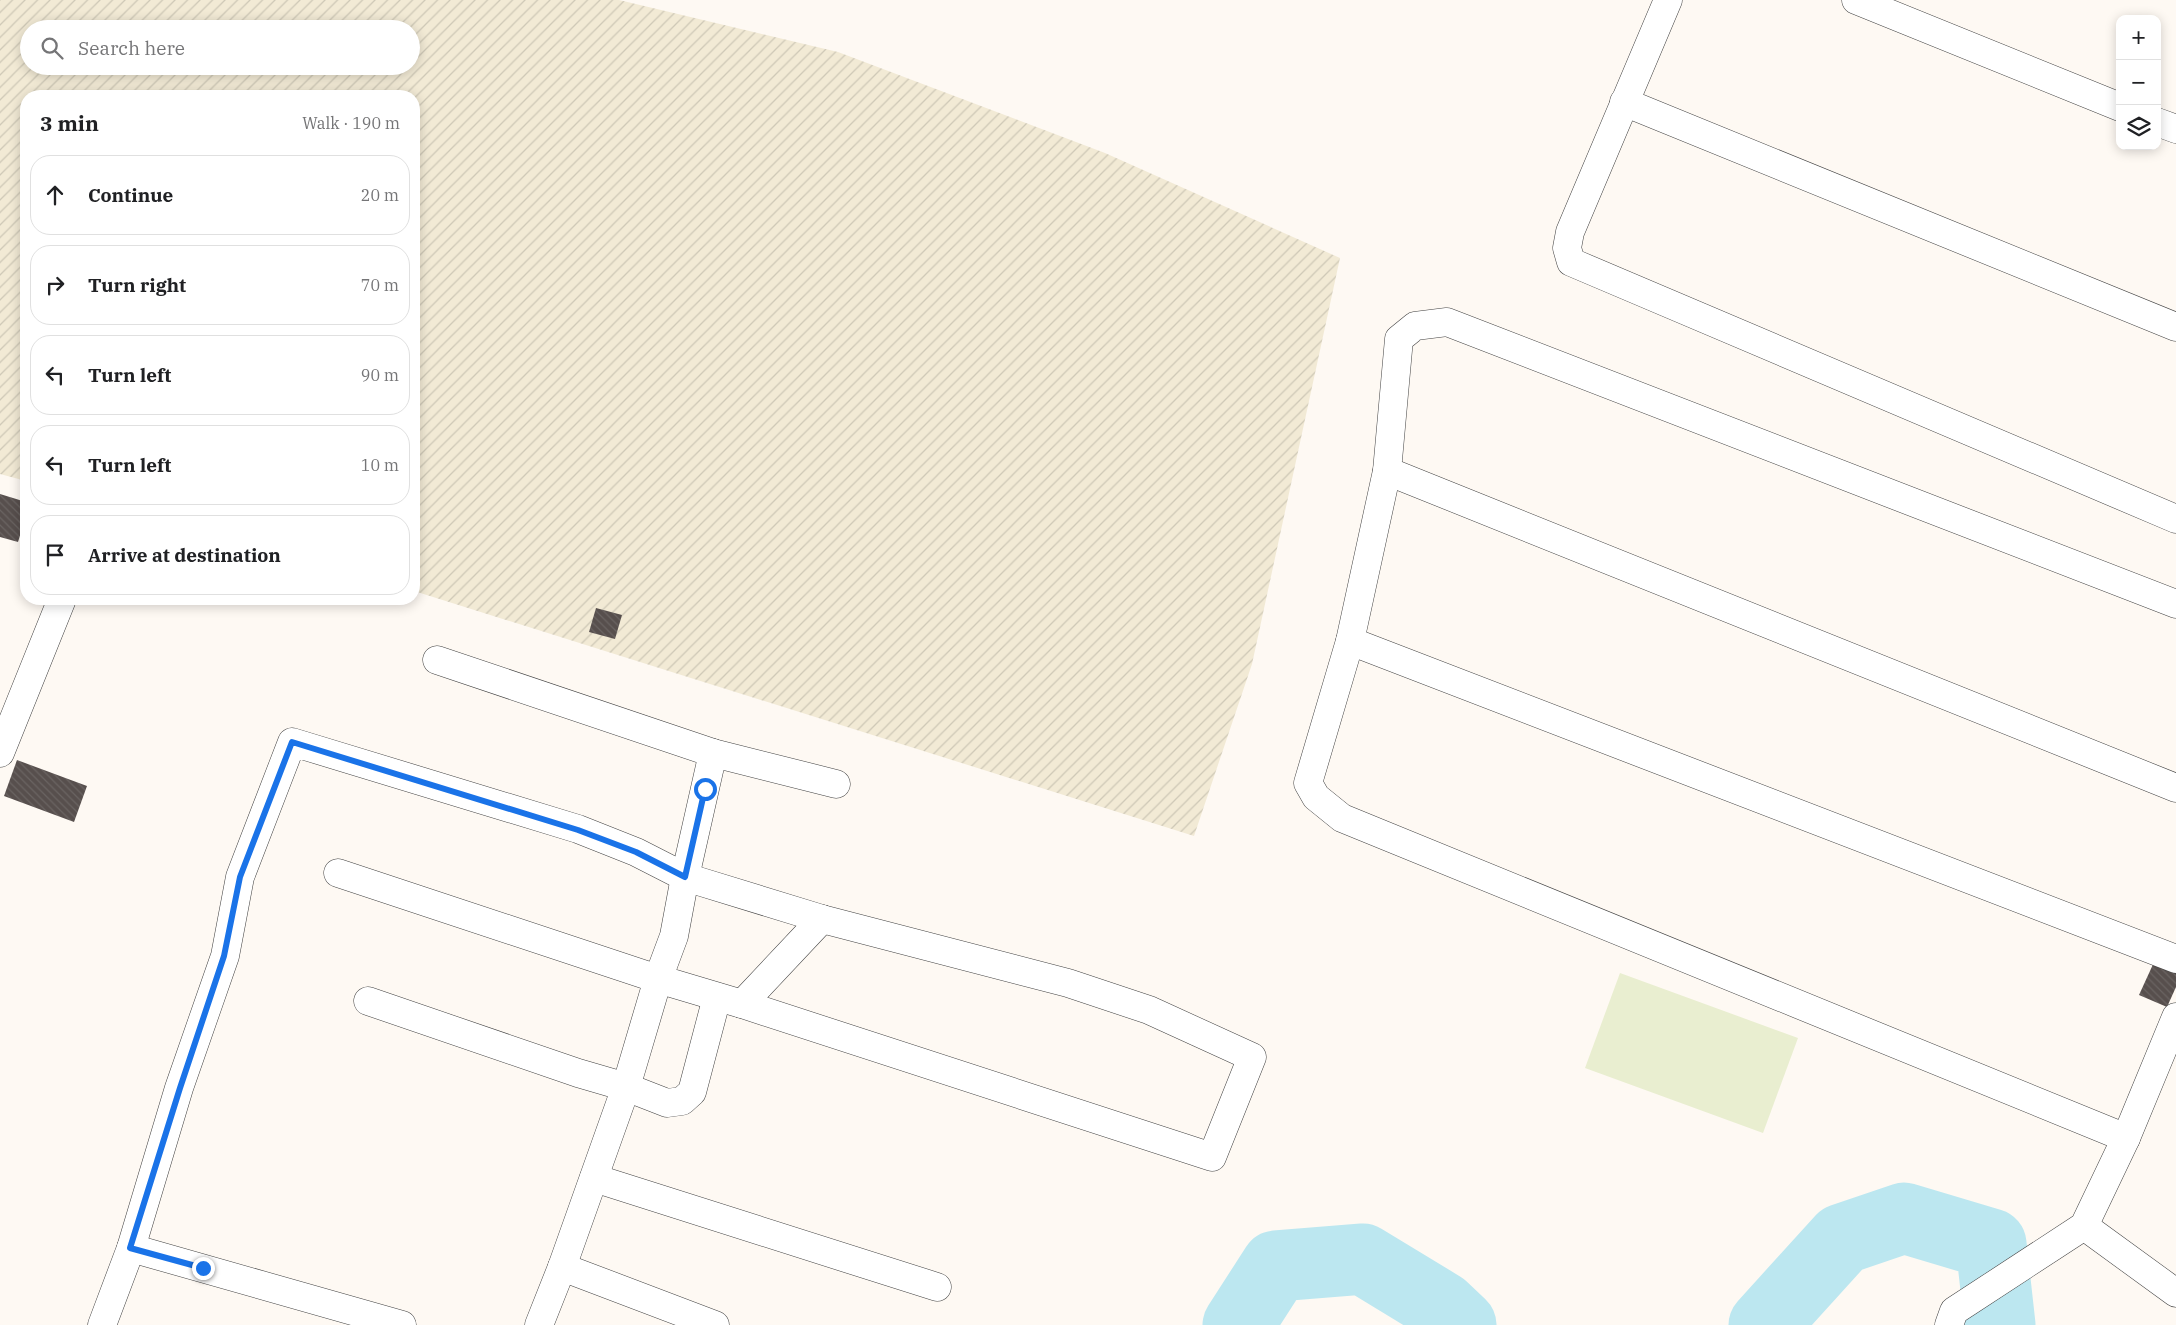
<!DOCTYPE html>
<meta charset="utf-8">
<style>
:root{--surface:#fff;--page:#f2f2f2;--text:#202124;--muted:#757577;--line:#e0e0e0}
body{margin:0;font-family:"IBM Plex Serif",serif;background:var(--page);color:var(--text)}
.controls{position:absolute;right:15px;top:15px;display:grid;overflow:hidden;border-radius:10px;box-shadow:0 2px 12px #0003}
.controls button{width:45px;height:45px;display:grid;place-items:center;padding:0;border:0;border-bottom:1px solid var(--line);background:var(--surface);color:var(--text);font:25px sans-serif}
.stop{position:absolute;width:15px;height:15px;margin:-11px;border:4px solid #1a73e8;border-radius:50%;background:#fff}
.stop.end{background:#1a73e8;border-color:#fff;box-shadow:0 1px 5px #0008}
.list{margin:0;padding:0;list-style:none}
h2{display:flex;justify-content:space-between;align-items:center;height:65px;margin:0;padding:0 20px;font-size:21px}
h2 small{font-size:16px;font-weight:400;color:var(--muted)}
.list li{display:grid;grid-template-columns:32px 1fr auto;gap:15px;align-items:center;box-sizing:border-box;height:80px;margin:0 10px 10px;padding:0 10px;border:1px solid var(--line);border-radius:20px}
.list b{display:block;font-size:19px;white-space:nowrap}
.list em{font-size:16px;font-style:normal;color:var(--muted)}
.icon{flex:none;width:28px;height:28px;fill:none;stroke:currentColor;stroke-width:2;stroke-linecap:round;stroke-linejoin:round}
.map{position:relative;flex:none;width:2176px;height:1325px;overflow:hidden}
.search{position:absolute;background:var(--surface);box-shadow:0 2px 12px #0003;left:20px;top:20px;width:400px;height:55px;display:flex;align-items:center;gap:12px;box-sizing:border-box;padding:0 18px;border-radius:28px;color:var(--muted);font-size:19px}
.panel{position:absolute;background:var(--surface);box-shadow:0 2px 12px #0003;left:20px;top:90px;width:400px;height:515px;border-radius:20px}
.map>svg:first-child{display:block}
.farmland{fill:url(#farmland-furrows);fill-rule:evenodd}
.pitch{fill:#e9eed0}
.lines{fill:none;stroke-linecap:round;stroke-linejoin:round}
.river{stroke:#bce7f0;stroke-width:71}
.building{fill:url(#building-back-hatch)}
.minor-casing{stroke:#424242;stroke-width:29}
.minor{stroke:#fff;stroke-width:28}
.route{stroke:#1a73e8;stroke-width:6}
</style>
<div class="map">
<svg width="2176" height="1325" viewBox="0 0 2176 1325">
<defs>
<pattern id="farmland-furrows" width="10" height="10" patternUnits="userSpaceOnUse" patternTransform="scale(1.25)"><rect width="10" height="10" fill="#f2ead5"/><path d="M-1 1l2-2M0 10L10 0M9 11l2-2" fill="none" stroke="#cec8b6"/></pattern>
<pattern id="building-back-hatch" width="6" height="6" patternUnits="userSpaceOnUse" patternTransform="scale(1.25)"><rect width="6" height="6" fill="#574f4d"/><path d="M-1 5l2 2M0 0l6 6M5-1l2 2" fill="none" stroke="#6a6462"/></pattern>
</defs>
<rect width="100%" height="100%" fill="#fef9f3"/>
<!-- farmland -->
<path class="farmland" d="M 0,0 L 619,0 L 838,52 L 1105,153 L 1340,258 L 1252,664 L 1194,836 L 414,591 L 414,96 L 26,96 L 26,481 L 0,474 ZM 29,29 L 411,29 L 411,66 L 29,66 Z"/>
<!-- pitch -->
<path class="pitch" d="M 1620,973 L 1798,1038 L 1763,1133 L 1585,1068 Z"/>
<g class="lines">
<!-- river -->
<g class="river">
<path d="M 1238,1325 L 1276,1266 L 1363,1259 L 1442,1307 L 1461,1325"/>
<path d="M 1764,1325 L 1842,1239 L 1904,1218 L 1991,1244 L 2000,1325"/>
</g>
</g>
<!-- building -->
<g class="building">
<path d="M 0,494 L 26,502 L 26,516 L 18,542 L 0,537 Z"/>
<path d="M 596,608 L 622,615 L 615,639 L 589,632 Z"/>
<path d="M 17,760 L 87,786 L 74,822 L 4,796 Z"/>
<path d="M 2155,960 L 2176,970 L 2176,987 L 2167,1007 L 2139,995 Z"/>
</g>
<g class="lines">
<!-- minor casing -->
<g class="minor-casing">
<g id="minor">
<path d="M 1668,0 L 1570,232 L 1567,248 L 1571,262 L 2176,519"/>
<path d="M 1856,0 L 2120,107"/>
<path d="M 1624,102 L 2176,327"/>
<path d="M 2157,122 L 2176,129"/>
<path d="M 1387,471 L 2176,788"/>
<path d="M 1350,641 L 2176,959"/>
<path d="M 437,660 L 713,753"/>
<path d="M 0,753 L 62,599"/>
<path d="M 368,1001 L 578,1073 L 626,1087 L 667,1103 L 682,1101 L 692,1092 L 717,997"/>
<path d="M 742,1004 L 822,919"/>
<path d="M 2126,1138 L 1342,818 L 1316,797 L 1308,783 L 1350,641 L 1387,471 L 1399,339 L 1415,326 L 1447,322 L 2176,604"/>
<path d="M 594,1178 L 937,1287"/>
<path d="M 2084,1226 L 2176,1293"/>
<path d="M 131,1248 L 402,1325"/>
<path d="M 562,1267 L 715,1325"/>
<path d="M 102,1325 L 131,1248 L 179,1088 L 225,956 L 240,877 L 292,742 L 578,829 L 636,852 L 685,877 L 822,919 L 1068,983 L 1149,1010 L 1252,1057 L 1212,1157 L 742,1004 L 658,979 L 338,873"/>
<path d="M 539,1325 L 562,1267 L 626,1087 L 658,979 L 674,936 L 685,877 L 713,753 L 836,784"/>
<path d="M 1949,1325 L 1954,1311 L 2084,1226 L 2126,1138 L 2176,1017"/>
</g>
</g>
<!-- minor -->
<use href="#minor" class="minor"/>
</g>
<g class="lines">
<!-- route -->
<path class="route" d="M 203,1268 L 130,1248 L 180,1088 L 224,956 L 240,877 L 292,742 L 578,830 L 636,852 L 685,877 L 705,789"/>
</g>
</svg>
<div class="controls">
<button>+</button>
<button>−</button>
<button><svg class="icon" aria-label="layers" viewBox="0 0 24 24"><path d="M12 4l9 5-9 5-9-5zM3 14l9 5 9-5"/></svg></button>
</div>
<div class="stop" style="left:705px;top:789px"></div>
<div class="stop end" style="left:203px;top:1268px"></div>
<div class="search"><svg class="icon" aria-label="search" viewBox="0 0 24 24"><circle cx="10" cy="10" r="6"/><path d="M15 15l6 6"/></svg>Search here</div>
<section class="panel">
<h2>3 min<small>Walk · 190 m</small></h2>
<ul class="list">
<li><svg class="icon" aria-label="ahead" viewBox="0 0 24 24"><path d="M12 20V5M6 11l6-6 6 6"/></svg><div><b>Continue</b></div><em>20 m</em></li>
<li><svg class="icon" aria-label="right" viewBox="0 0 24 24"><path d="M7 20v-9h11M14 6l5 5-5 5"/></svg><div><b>Turn right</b></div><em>70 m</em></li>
<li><svg class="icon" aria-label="left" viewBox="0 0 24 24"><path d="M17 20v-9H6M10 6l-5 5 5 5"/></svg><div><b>Turn left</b></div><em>90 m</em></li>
<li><svg class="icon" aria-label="left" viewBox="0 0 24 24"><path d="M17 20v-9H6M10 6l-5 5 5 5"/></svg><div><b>Turn left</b></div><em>10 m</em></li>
<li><svg class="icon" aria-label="arrive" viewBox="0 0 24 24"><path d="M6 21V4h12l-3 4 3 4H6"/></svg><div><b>Arrive at destination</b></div></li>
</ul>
</section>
</div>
